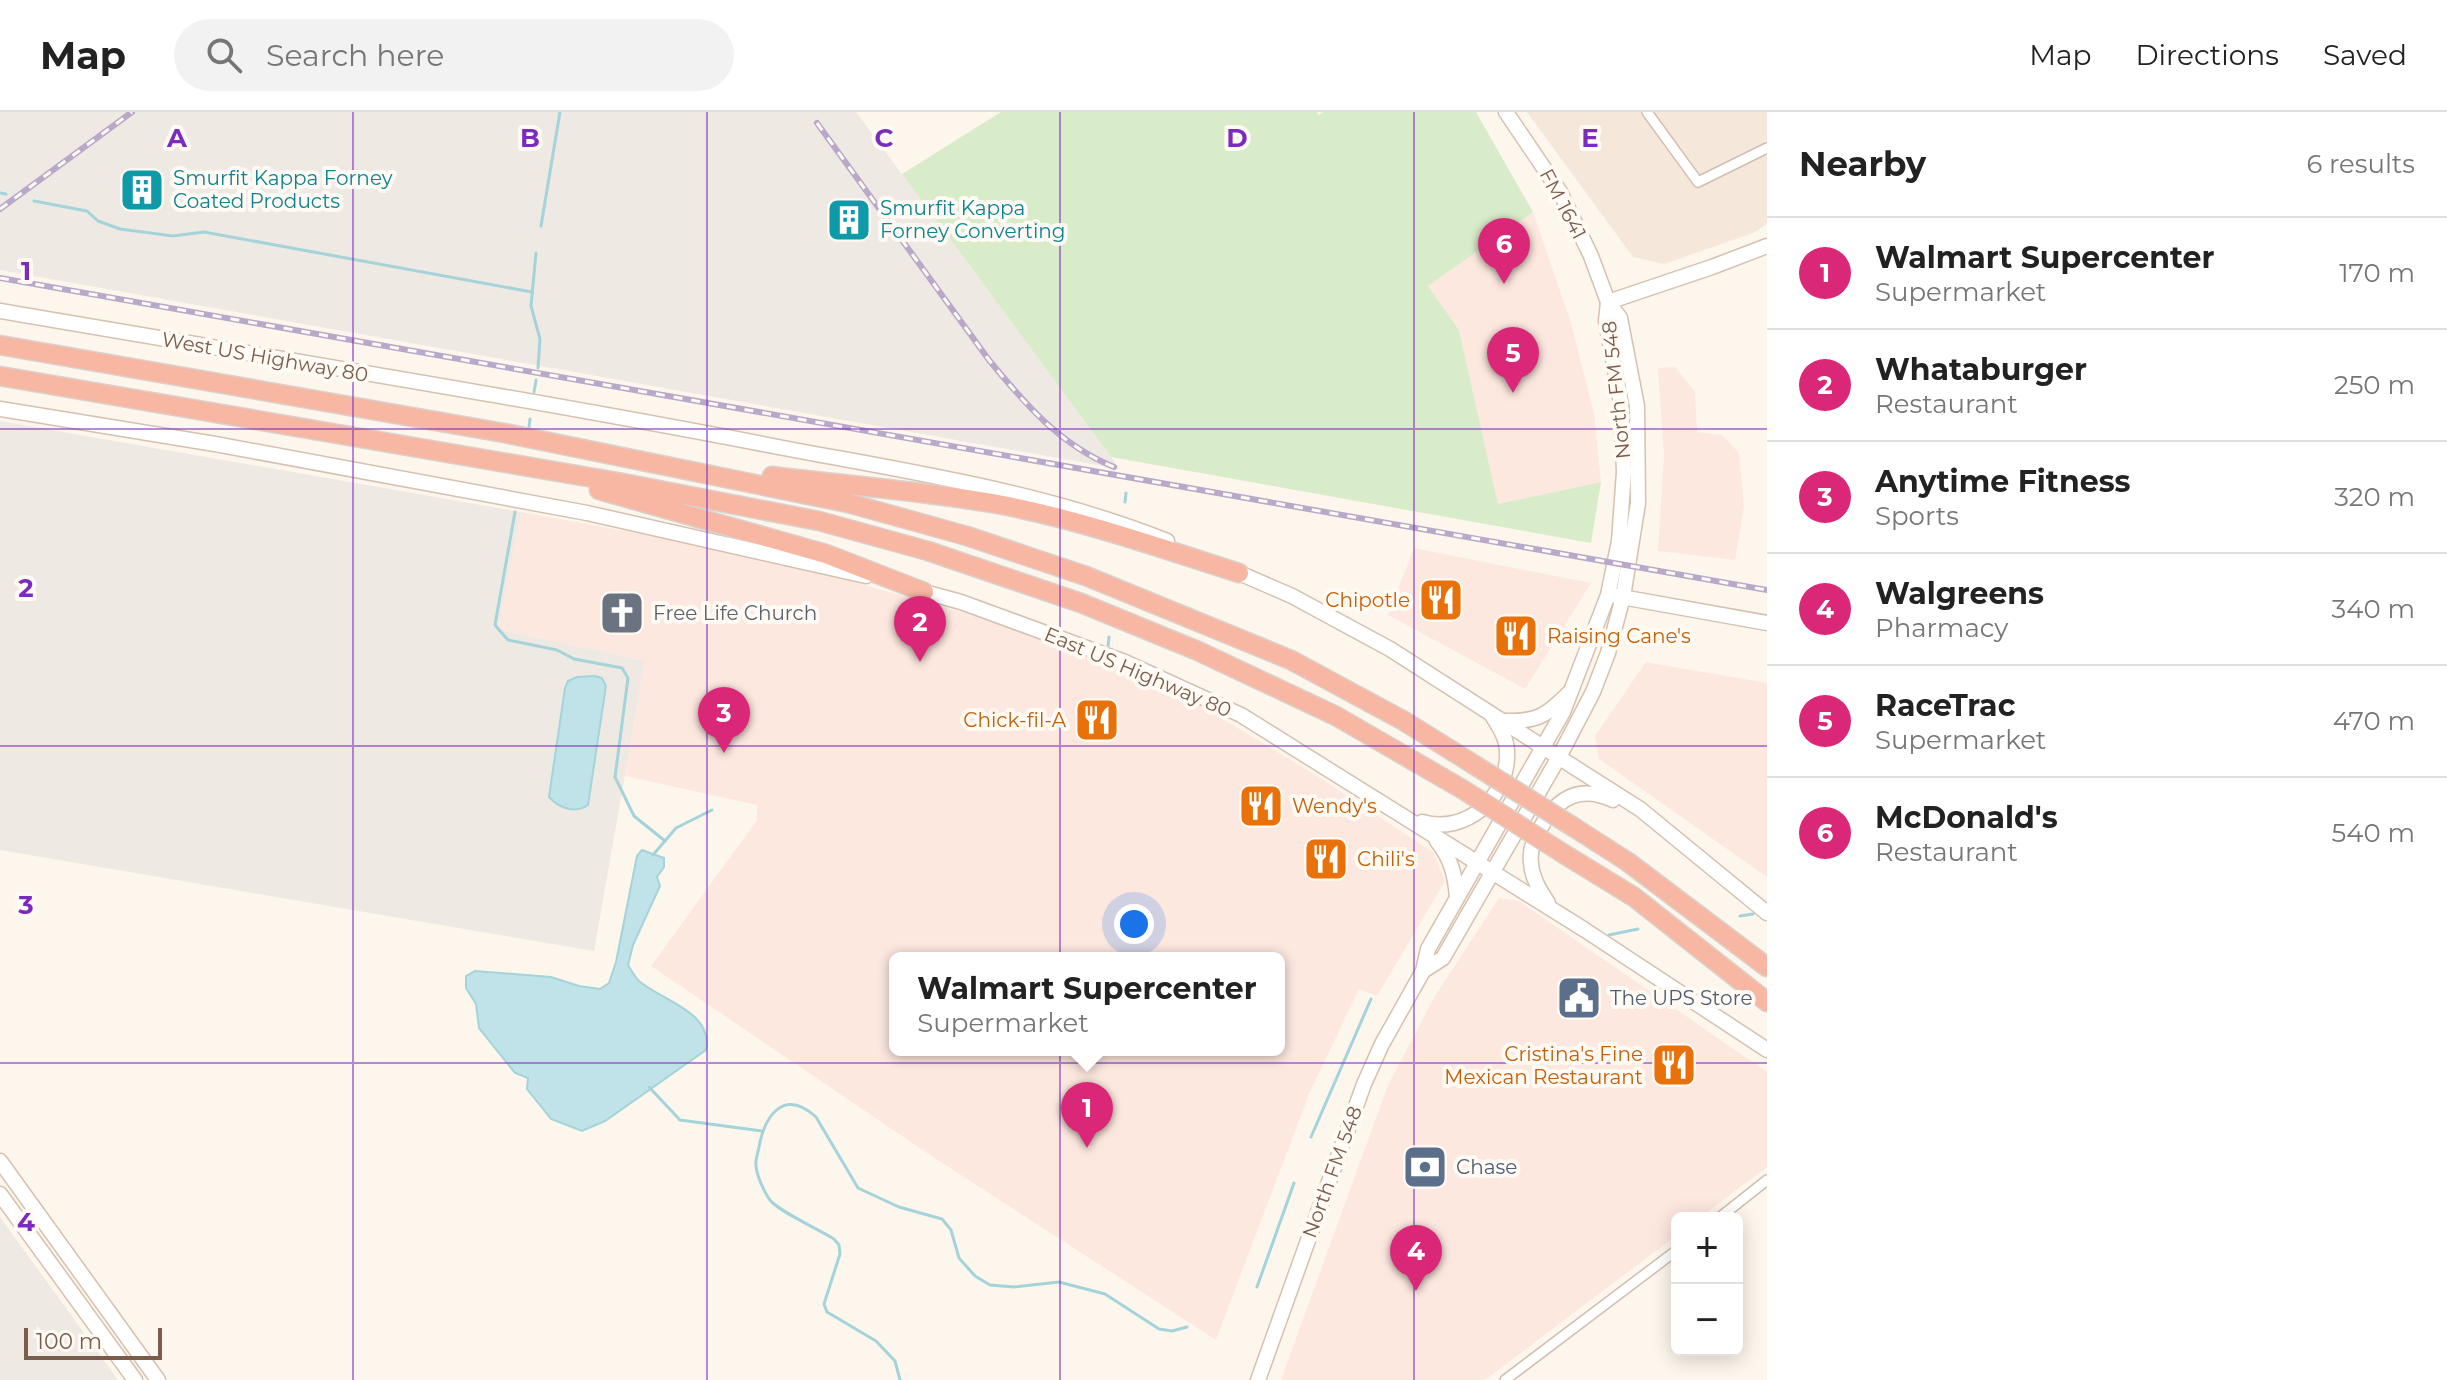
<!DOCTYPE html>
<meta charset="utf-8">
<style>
:root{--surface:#fff;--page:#f2f2f2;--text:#222;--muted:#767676;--line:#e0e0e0;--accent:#db2777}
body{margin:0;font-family:Montserrat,sans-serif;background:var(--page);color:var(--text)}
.controls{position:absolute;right:24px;bottom:24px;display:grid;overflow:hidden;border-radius:12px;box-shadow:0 4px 20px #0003}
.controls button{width:72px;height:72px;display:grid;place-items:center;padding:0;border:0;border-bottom:2px solid var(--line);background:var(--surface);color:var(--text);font:40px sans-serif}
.scale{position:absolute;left:24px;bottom:20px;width:138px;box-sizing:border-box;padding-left:8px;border:4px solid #7a5c4d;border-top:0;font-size:22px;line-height:28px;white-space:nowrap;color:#7a5c4d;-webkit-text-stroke:6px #fffaf3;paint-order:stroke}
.you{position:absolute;left:1134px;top:812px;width:28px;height:28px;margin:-20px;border:6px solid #fff;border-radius:50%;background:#1a73e8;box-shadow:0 0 0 12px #1a73e833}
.badge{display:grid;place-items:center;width:52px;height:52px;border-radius:50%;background:var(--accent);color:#fff;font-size:26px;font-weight:700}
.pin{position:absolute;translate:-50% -66px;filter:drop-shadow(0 2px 4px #0008)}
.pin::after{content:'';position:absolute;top:42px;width:28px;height:24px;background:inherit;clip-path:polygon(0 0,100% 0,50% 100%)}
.popup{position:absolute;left:889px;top:840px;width:396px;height:104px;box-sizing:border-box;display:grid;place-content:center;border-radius:12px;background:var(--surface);filter:drop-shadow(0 2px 6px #0005);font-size:26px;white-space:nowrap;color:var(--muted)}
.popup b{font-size:30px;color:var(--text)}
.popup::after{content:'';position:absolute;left:50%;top:100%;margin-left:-16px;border:16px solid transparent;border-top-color:var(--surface)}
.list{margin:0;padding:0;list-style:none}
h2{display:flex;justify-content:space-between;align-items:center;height:104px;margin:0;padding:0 32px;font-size:34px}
h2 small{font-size:26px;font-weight:400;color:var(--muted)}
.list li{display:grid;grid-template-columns:52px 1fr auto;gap:24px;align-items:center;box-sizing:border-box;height:112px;padding:0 32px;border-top:2px solid var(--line)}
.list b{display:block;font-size:30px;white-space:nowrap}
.list p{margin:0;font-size:26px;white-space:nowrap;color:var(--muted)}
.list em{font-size:26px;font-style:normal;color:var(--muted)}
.icon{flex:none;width:44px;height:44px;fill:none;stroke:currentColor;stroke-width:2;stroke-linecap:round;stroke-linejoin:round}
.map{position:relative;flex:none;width:1767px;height:1268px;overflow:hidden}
header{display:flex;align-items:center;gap:48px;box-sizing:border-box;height:112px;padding:0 40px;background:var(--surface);border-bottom:2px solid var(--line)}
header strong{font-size:38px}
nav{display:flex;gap:44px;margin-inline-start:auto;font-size:28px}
.search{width:560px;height:72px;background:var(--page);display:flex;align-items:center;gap:20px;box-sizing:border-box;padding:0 28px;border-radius:44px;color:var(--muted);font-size:30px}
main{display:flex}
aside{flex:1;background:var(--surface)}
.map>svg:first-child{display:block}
.residential{fill:#f5e8da}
.commercial{fill:#fde8e0;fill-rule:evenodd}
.industrial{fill:#efe9e4}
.green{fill:#d8ecc9}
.water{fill:#bfe3e8;stroke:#a5d3da;stroke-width:2}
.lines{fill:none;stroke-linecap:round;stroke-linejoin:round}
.stream{stroke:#a5d3da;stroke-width:3}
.street-casing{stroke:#d1beb0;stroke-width:12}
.secondary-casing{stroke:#d6c0b0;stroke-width:17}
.highway-casing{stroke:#dad1cd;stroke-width:21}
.street{stroke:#fff;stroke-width:9}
.secondary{stroke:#fff;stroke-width:14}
.highway{stroke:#f7b7a3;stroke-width:18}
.rail-casing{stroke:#b9a8c9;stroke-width:6}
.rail{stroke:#fffaf3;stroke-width:3;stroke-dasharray:9;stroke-linecap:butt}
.highway-bridge-casing{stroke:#dad1cd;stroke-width:21;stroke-linecap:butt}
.highway-bridge{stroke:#f7b7a3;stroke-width:18}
.grid{fill:none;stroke:#7b2cbf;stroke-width:2;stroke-opacity:0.55}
.labels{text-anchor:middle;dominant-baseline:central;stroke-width:8;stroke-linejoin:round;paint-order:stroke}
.culture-label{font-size:20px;fill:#0d838f;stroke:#fffaf3;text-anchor:start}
.street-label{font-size:20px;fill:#7a5c4d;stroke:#fffaf3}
.food-label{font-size:20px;fill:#c56008;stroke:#fffaf3;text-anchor:end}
.worship-label{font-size:20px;fill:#5b616d;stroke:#fffaf3;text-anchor:start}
.service-label{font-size:20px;fill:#4e5e75;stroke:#fffaf3;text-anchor:start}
.grid-label{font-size:26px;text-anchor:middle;font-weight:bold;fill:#7b2cbf;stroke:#fffaf3;stroke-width:8;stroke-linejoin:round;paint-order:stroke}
</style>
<header>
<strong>Map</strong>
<div class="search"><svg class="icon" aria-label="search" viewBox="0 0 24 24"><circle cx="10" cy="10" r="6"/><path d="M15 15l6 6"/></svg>Search here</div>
<nav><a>Map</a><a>Directions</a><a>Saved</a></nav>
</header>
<main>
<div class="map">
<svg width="1767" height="1268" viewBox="0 0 1767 1268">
<rect width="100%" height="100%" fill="#fdf6ec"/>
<!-- residential -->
<path class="residential" d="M 1527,0 L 1767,0 L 1767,112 L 1753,121 L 1664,152 L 1633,145 Z"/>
<!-- commercial -->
<g class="commercial">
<path d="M 1533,100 L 1571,211 L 1594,302 L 1601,370 L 1498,392 L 1459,218 L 1428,174 Z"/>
<path d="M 1675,255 L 1695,280 L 1697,320 L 1722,323 L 1739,341 L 1744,395 L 1735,448 L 1658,439 L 1664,343 L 1658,256 Z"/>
<path d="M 521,400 L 752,442 L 1008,513 L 1104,548 L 1203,595 L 1314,662 L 1433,740 L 1445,769 L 1377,884 L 1359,877 L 1309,982 L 1216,1228 L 933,1045 L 651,854 L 757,708 L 757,693 L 625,664 L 645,549 L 498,517 ZM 895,846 L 1279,846 L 1279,938 L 895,938 Z"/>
<path d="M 1414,436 L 1591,471 L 1525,577 L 1388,503 Z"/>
<path d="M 1646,550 L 1767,571 L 1767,765 L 1599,647 L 1595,624 Z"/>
<path d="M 1499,786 L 1519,789 L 1767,960 L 1767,1055 L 1699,1106 L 1677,1106 L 1677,1123 L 1485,1268 L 1281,1268 L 1388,973 L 1435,884 Z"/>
</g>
<!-- industrial -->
<g class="industrial">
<path d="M 0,0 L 856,0 L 1120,357 L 0,158 Z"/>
<path d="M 0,309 L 521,400 L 498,517 L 645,549 L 594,839 L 0,738 Z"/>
<path d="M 0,1105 L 118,1268 L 0,1268 Z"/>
</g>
<!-- green -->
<path class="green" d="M 1001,0 L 1317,0 L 1319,3 L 1323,0 L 1476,0 L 1533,100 L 1428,174 L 1459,218 L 1498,392 L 1601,370 L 1591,431 L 1111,345 L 902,62 Z"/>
<!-- water -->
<g class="water">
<path d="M 595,564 L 602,566 L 606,574 L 588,693 C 575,702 559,696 549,685 L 565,576 L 568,569 L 577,565 Z"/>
<path d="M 642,738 L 664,746 L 664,755 L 657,765 L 660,774 L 633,833 L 628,853 C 631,858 635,865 639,869 C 662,889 714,900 706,938 L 605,1009 L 582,1019 L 551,1007 L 527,977 L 528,966 L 515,961 L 479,916 L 476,892 L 466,876 L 466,864 L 475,859 L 551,865 L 579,874 L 600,877 L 609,871 L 616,850 L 637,744 Z"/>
</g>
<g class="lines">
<!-- stream -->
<g class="stream">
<path d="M 0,81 L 6,82"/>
<path d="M 34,89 L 87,99 L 98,109 L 120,117 L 173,124 L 204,120 L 532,180"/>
<path d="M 541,114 L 560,0"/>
<path d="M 536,141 L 531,194 L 540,227 L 538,256"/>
<path d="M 534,280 L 536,268"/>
<path d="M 529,315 L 530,307"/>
<path d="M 1125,390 L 1126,381"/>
<path d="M 515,400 L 495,513 L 508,528 L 557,538 L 574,547 L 622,556 L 628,566 L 615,665 L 634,704 L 665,729"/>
<path d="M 1108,534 L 1109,525"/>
<path d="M 653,743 L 676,716 L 712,698"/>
<path d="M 1740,804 L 1753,802"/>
<path d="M 1609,823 L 1638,817"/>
<path d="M 649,975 L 680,1008 L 762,1019"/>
<path d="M 1311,1025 L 1371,887"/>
<path d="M 1257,1175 L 1294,1071"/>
<path d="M 900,1268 L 895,1249 L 876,1229 L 827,1200 L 824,1192 L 840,1142 L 839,1133 L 834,1127 C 820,1118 778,1099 770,1088 C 764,1080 757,1064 756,1054 C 755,1048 758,1041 759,1035 C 765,1003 784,976 816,1005 L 858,1076 L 899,1095 L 942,1107 L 951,1118 L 959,1146 L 975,1164 L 990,1173 L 1014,1175 L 1059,1170 L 1105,1182 L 1159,1217 L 1172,1219 L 1187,1215"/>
</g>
<!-- street casing -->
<g class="street-casing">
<g id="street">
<path d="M 1647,0 L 1698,70 L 1767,36"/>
<path d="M 1719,1106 L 1767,1068"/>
<path d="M 1505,1268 L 1677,1138"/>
</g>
</g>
<!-- secondary casing -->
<g class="secondary-casing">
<g id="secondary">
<path d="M 1608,190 L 1712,155 L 1767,134"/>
<path d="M 0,199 C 256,243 513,284 768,333 C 902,359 1040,378 1167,429"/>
<path d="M 0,297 L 215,332 L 587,401 L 866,464"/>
<path d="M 1230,457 L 1292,484 L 1390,537 L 1574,655 L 1640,697 L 1767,801"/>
<path d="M 917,478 L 961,490 L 1125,550 L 1241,603 L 1585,818 L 1767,938"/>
<path d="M 1616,484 L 1767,511"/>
<path d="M 1504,609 C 1537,610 1546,604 1569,581"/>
<path d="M 1422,710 C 1466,723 1509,685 1507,640 C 1507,627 1500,616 1493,605"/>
<path d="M 1437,729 C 1451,746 1455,763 1457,785"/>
<path d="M 1548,791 C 1540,779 1532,766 1531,751 C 1529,735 1536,723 1544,710 C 1561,683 1583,674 1613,688"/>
<path d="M 1423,859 L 1443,846 L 1559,645 L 1593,580 L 1608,541 L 1623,485 L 1638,391 L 1637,294 L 1620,206 L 1608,190 L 1591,144 L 1560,80 L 1506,0"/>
<path d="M 0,1049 L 158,1268"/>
<path d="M 0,1082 L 135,1268"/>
<path d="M 1258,1268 L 1364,972 L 1382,932 L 1423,859 L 1428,837 L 1563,600 L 1608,483 L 1619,429 L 1624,360 L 1621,291 L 1606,209 L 1608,190"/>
</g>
</g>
<!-- highway casing -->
<g class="highway-casing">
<g id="highway">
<path d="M 0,233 L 504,321 L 848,391 L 967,424 L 1086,464 L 1291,548 L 1404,609 L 1473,652"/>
<path d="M 0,264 L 623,371 L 819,409 L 928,439 L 1081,491 L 1198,539 L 1336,604 L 1462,677"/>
<path d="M 772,364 C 850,374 927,379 1003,393 C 1084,409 1161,436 1239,461"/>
<path d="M 599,378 L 826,442 L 924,480"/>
<path d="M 1575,716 L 1628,750 L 1767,855"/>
<path d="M 1564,742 L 1634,785 L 1767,890"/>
</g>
</g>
<!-- street -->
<use href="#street" class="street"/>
<!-- secondary -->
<use href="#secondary" class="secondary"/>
<!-- highway -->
<use href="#highway" class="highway"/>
<!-- rail casing -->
<g class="rail-casing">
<g id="rail">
<path d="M 817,11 L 989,248 C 1025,292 1060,333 1114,355"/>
<path d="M 0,97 L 132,0"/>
<path d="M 0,166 L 1767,478"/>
</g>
</g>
<!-- rail -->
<use href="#rail" class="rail"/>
<!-- highway-bridge casing -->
<g class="highway-bridge-casing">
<g id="highway-bridge">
<path d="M 1473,652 L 1575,716"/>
<path d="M 1462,677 L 1564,742"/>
</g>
</g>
<!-- highway-bridge -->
<use href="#highway-bridge" class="highway-bridge"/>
</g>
<!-- grid -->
<path class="grid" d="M 353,0 L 353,1268M 707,0 L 707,1268M 1060,0 L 1060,1268M 1414,0 L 1414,1268M 0,317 L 1767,317M 0,634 L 1767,634M 0,951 L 1767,951"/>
<!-- icons -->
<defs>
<g id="building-square" transform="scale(2.3)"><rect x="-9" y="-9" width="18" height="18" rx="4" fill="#0f9aa8" stroke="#fffaf3"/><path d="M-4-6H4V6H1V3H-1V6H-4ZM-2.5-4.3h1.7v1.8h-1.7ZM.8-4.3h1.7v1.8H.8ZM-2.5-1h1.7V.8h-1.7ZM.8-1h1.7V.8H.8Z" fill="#fff"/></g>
<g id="restaurant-square" transform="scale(2.3)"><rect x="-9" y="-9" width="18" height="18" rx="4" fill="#e8710a" stroke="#fffaf3"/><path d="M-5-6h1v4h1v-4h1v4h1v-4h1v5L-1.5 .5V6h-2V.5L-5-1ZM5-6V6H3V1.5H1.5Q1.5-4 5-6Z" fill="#fff"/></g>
<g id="church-square" transform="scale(2.3)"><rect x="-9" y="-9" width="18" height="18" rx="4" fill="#6b7280" stroke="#fffaf3"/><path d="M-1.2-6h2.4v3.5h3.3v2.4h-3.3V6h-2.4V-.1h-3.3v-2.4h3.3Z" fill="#fff"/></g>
<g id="civic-square" transform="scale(2.3)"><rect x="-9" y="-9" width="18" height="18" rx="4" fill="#5c6f8a" stroke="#fffaf3"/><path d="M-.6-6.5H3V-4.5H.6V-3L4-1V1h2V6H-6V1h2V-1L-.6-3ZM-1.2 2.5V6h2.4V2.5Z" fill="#fff"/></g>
<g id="bank-square" transform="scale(2.3)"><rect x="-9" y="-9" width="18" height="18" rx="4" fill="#5c6f8a" stroke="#fffaf3"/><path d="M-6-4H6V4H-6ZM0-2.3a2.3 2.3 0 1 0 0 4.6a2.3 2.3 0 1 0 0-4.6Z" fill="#fff"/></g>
</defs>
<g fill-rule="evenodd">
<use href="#building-square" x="142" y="78"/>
<use href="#building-square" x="849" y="108"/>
<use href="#restaurant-square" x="1441" y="488"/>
<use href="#church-square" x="622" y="501"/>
<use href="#restaurant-square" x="1516" y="524"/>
<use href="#restaurant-square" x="1097" y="608"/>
<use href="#restaurant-square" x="1261" y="694"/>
<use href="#restaurant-square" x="1326" y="747"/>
<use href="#civic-square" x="1579" y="886"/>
<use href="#restaurant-square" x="1674" y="953"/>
<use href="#bank-square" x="1425" y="1055"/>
</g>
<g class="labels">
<!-- culture labels -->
<g class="culture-label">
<text x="173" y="66">Smurfit Kappa Forney<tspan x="173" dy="23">Coated Products</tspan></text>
<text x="880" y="96">Smurfit Kappa<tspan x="880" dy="23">Forney Converting</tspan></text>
</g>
<!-- street labels -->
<g class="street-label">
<text transform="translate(1563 92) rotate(62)">FM 1641</text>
<text transform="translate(265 245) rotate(10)">West US Highway 80</text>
<text transform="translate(1616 278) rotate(-96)">North FM 548</text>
<text transform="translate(1138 560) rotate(23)">East US Highway 80</text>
<text transform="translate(1332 1060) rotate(-70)">North FM 548</text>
</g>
<!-- food labels -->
<g class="food-label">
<text x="1410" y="488">Chipotle</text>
<text x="1547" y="524" text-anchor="start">Raising Cane's</text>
<text x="1066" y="608">Chick-fil-A</text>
<text x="1292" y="694" text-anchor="start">Wendy's</text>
<text x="1357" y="747" text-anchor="start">Chili's</text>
<text x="1643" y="942">Cristina's Fine<tspan x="1643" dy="23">Mexican Restaurant</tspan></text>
</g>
<!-- worship labels -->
<g class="worship-label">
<text x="653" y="501">Free Life Church</text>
</g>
<!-- service labels -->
<g class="service-label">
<text x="1610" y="886">The UPS Store</text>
<text x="1456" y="1055">Chase</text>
</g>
</g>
<g class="grid-label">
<text x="177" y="35">A</text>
<text x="530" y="35">B</text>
<text x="884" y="35">C</text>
<text x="1237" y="35">D</text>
<text x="1590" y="35">E</text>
<text x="26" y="168">1</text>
<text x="26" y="485">2</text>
<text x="26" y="802">3</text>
<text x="26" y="1119">4</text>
</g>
</svg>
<div class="controls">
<button>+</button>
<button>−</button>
</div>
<div class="scale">100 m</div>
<div class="you"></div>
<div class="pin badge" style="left:1087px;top:1036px">1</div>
<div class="popup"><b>Walmart Supercenter</b>Supermarket</div>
<div class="pin badge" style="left:920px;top:550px">2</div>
<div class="pin badge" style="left:724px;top:641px">3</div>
<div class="pin badge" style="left:1416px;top:1179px">4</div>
<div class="pin badge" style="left:1513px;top:281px">5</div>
<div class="pin badge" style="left:1504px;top:172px">6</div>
</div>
<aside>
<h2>Nearby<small>6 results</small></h2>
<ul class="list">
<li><span class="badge">1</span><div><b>Walmart Supercenter</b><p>Supermarket</p></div><em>170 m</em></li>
<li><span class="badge">2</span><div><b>Whataburger</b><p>Restaurant</p></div><em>250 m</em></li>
<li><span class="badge">3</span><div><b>Anytime Fitness</b><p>Sports</p></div><em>320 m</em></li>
<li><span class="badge">4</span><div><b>Walgreens</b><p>Pharmacy</p></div><em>340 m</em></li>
<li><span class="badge">5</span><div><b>RaceTrac</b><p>Supermarket</p></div><em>470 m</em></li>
<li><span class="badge">6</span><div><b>McDonald's</b><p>Restaurant</p></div><em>540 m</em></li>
</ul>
</aside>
</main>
